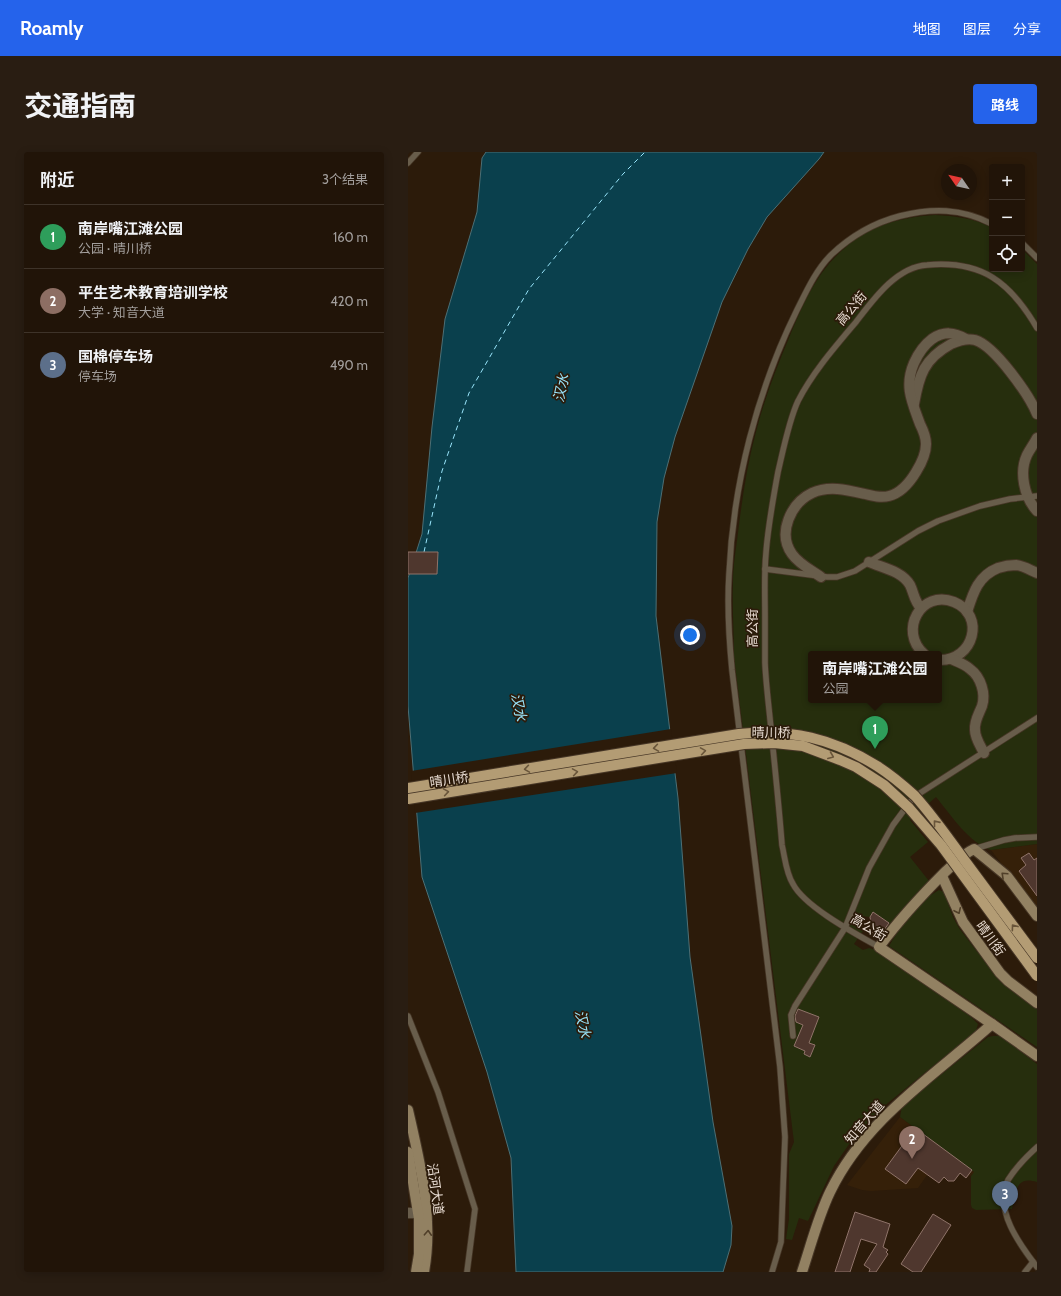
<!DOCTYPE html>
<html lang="zh">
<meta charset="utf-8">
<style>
:root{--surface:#211408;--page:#291d12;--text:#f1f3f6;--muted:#a29e9c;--line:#3e3329;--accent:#2563eb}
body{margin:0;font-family:Cabin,"Noto Sans SC",sans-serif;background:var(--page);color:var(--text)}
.controls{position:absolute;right:12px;top:12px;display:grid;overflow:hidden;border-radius:4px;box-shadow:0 2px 10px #0003}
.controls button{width:36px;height:36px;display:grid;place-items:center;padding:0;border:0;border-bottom:1px solid var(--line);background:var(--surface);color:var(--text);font:20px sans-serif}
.compass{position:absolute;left:533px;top:12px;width:36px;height:36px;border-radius:50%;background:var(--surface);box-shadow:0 2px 10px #0003;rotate:304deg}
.you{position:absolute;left:282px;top:483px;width:14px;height:14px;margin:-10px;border:3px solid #fff;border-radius:50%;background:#1a73e8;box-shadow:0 0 0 6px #1a73e833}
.badge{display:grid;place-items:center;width:26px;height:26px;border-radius:50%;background:var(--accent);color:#fff;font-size:13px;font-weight:700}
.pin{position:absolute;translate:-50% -33px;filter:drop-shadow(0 1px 2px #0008)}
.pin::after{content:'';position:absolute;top:21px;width:14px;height:12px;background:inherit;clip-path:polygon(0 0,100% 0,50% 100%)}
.popup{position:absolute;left:400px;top:499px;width:134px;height:52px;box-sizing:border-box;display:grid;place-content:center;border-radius:4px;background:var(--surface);filter:drop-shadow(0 1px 3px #0005);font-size:13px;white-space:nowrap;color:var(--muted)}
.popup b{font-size:15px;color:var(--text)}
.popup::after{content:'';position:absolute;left:50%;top:100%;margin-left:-8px;border:8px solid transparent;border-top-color:var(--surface)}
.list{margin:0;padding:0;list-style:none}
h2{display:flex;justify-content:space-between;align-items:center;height:52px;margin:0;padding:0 16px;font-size:17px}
h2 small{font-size:13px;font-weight:400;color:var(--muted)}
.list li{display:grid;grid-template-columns:26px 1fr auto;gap:12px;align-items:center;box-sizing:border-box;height:64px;padding:0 16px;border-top:1px solid var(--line)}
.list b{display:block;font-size:15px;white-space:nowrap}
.list p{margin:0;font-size:13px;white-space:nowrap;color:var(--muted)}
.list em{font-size:13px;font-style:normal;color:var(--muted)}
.icon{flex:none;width:22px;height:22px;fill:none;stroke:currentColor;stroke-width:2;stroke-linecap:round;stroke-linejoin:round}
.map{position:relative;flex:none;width:629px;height:1120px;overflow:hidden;border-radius:4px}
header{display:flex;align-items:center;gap:24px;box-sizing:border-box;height:56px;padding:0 20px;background:var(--accent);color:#fff}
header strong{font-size:19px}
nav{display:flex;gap:22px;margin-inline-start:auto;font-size:14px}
.intro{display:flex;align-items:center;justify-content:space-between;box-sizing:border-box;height:96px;padding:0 24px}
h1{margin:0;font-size:28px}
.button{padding:10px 18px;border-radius:4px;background:var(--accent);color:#fff;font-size:14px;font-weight:700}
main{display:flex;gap:24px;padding:0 24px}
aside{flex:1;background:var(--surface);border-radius:4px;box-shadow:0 2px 10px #0003}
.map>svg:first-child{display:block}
.built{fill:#352009}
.green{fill:#262e0d;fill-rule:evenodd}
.water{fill:#0a404d;stroke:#4d6f75}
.pier{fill:#2c1b0a}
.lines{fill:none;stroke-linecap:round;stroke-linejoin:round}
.ferry{stroke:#99e5fb;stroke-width:1;stroke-dasharray:5 4;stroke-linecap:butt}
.building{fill:#4f372e;stroke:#8f7369}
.lane-casing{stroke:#463626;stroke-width:7}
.street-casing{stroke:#463626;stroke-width:12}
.secondary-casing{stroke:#463626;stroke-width:12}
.lane{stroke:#685d4b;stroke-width:5.5}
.street{stroke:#685d4b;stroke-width:10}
.secondary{stroke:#928162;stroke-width:10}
.primary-bridge-casing{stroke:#463626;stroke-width:12;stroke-linecap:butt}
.primary-bridge{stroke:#b39c74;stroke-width:10}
.oneway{stroke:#69553a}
.oneway2{stroke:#503f29}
.labels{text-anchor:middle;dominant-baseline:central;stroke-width:3.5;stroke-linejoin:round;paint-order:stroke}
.street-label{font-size:13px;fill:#e8dcd2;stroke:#2c1b0a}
.water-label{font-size:14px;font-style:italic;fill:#99e5fb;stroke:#2c1b0a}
</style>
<header>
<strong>Roamly</strong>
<nav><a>地图</a><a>图层</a><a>分享</a></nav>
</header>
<div class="intro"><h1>交通指南</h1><a class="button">路线</a></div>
<main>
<aside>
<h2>附近<small>3个结果</small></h2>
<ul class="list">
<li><span class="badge" style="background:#2e9e5b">1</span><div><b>南岸嘴江滩公园</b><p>公园 · 晴川桥</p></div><em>160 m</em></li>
<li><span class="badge" style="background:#8d6e63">2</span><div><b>平生艺术教育培训学校</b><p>大学 · 知音大道</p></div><em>420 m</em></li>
<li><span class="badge" style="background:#5c6f8a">3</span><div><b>国棉停车场</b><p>停车场</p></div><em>490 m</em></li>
</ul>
</aside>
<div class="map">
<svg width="629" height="1120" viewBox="0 0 629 1120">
<rect width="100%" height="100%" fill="#2c1b0a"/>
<!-- built -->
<g class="built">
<path d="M 629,692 L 629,758 L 583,698 Z"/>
<path d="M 492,965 L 567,1020 L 563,1024 L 561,1023 L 558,1026 L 552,1021 L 541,1029 L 536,1026 L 531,1031 L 519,1023 L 510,1036 L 463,1039 L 454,1038 L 439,1033 Z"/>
</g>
<!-- green -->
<g class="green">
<path d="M 527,63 C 546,64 567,66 584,76 L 584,117 L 614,117 L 614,97 L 629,112 L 629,692 L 583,698 C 562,692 542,662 528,645 L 502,668 L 520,690 L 502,705 L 521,729 L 482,772 L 465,760 L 462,765 L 453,764 L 455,779 L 446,792 L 455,798 L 461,796 L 471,799 L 563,865 L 570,872 L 568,879 L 475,955 L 446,985 L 426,1014 L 400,1069 L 391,1066 L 384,1088 L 378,1087 L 381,1067 L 381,1002 L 386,990 L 326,505 C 326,480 324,455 325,430 C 325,414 328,397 330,381 C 334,348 339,313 348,280 C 356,248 368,217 381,186 C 395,152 409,119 438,95 C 462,73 495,65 527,63 ZM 403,502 L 531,502 L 531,548 L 403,548 Z"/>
<path d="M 531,738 L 536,740 L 545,765 L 551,776 L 567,797 L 586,820 L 608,841 L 629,856 L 629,895 L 481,794 C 494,773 509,750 531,738 Z"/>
<path d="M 585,884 L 591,884 L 595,886 L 629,912 L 629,1030 C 607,1023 608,1041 604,1057 L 568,1058 L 564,1056 L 563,1053 L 563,1024 L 566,1020 L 492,965 L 494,954 L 580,885 Z"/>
</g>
<!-- water -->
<path class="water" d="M 78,0 L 416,0 L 411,7 L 359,65 L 340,97 L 314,150 L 267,285 L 256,326 L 249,370 L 248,464 L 270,646 L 282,805 L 305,970 L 324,1074 L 323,1093 L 315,1120 L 108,1120 L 103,1006 L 79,920 L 14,725 L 0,554 L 0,426 L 14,382 L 24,275 L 37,167 L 69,60 L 74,6 Z"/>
<!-- pier -->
<path class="pier" d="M 263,577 L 269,621 L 7,661 L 3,619 Z"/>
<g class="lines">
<!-- ferry -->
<path class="ferry" d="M 16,400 L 34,319 L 61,241 L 121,137 L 215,22 L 237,0"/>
</g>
<!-- building -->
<g class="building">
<path d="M 0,400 L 30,400 L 29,422 L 0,422 Z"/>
<path d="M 621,701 L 626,708 L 629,706 L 629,744 L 611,719 L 618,713 L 613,706 Z"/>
<path d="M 465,760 L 481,771 L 471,785 L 462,779 L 464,776 L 462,765 Z"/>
<path d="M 390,857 L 411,865 L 401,891 L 407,893 L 402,905 L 396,902 L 397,899 L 386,894 L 395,873 L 388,870 L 387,864 Z"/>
<path d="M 507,976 L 564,1018 L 558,1026 L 552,1021 L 546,1029 L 540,1029 L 536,1025 L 531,1031 L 510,1016 L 498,1032 L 477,1017 Z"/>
<path d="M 447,1060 L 482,1072 L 475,1095 L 480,1098 L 478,1100 L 480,1102 L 468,1120 L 461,1120 L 462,1117 L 456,1113 L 469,1092 L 453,1087 L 442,1120 L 427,1120 Z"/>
<path d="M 525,1062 L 543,1073 L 513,1120 L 505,1120 L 493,1112 Z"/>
</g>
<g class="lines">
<!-- lane casing -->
<g class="lane-casing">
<g id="lane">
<path d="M 0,11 L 10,0"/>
<path d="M 614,91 L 629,106"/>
<path d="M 357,417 L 419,425 L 429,425 L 447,419 L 510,379 L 530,369 L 572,354 L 602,347 L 629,344"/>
<path d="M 566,697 L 596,688 L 607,686 L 629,685"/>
<path d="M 471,795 C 448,782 397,755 385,732 C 378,721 377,706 374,693 C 371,654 367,616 363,577 C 361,555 358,533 357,511 C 357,495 357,479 357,464 C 357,443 356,422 358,401 C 360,374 365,347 370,320 C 375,299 381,268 390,249 C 405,220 427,195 448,170 C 465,148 488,115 519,113 C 574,108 602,130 629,176"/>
<path d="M 0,864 L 30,940 L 67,1057 L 59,1120"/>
<path d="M 385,884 L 383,863 L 387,854 L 437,776 L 461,716 L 485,673 L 502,650 L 509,643 L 629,566"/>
<path d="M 629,995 C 618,1005 608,1015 600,1028 C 585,1057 612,1093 629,1115"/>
<path d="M 364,1120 L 373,1090 L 377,985 L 372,915 L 324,518 C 321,487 319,455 321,423 C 325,332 349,239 389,158 C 399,138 408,118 423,103 C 443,84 465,71 492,64 C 524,56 553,56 584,72"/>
<path d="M 617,1120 L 625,1110"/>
</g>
</g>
<!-- street casing -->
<g class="street-casing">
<g id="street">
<path d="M 506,252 C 511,223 516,207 543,192 C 550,189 559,186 567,188 C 587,194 621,243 629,262"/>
<path d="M 629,286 C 626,292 622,297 619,303 C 611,320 616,345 629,359"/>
<path d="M 461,410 C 475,416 494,419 502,433 C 506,441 506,449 513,456"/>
<path d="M 413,425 C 403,418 391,412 384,402 C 369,381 383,351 404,341 C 421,333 440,338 457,342 C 465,344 473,346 481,344 C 493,341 502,330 508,320 C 513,312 518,302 518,292 C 518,285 515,278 512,272 C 504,250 496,234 506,211 C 510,202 516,193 524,187 C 536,179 546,180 558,187"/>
<path d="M 559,460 C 565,441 570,424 590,416 C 596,414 602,413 608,413 C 616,414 622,418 629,421"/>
<path d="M 516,502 C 490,479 513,437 546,450 C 578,463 566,509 531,508"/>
<path d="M 543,507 C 550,510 557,512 562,517 C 573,525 578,542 574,554 C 571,562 566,569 567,578 C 567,586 572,593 576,601"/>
<path d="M 0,1061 L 10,1061"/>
</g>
</g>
<!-- secondary casing -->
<g class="secondary-casing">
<g id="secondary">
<path d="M 534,724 L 555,770 L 592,821 L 600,829 L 629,851"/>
<path d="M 629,764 L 599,724 L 566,697 C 555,702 546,712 537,720 C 513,744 491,768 471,795 L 584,872 L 629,904"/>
<path d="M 0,958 C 12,1011 26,1065 16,1120"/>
<path d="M 0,1000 L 11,1067 L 11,1102 L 8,1120"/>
<path d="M 394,1120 C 403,1093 410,1065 422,1040 C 457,967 526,924 584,872"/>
</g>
</g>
<!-- lane -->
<use href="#lane" class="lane"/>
<!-- street -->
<use href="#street" class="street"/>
<!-- secondary -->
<use href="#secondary" class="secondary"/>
<!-- primary-bridge casing -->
<g class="primary-bridge-casing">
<g id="primary-bridge">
<path d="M 0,636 L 331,582 C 384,577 424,586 469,614 C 483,623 495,633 507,644 C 525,664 541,687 557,709 C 581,741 605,774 629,806"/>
<path d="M 0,647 L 336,592 L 366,591 L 395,594 L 432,608 L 448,615 L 476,633 L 501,656 L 533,693 L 629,824"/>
</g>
</g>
<!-- primary-bridge -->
<use href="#primary-bridge" class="primary-bridge"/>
</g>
<!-- one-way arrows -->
<defs><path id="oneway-chevron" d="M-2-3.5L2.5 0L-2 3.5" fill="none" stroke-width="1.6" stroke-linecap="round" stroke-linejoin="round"/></defs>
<g class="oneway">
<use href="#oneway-chevron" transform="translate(248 596) rotate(171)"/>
<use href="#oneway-chevron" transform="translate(295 599) rotate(-9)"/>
<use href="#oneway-chevron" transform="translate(423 604) rotate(22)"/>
<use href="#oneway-chevron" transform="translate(119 617) rotate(171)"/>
<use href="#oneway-chevron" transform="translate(167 620) rotate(-9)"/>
<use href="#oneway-chevron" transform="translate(38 640) rotate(-9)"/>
<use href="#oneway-chevron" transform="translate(528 671) rotate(-129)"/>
<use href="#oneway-chevron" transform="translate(606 775) rotate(-126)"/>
</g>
<g class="oneway2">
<use href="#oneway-chevron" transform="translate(596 723) rotate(-137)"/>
<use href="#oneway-chevron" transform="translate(550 759) rotate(65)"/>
<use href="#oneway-chevron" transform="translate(20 1081) rotate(-87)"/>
</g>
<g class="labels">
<!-- street labels -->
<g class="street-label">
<text transform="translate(443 156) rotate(-50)">高公街</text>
<text transform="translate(344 476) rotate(-90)">高公街</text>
<text transform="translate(363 580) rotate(1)">晴川桥</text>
<text transform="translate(41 627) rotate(-9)">晴川桥</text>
<text transform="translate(461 775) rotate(31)">高公街</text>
<text transform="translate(583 786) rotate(54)">晴川街</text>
<text transform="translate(456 970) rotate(-49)">知音大道</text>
<text transform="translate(28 1037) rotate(82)">沿河大道</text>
</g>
<!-- water labels -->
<g class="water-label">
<text transform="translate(153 236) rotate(-78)">汉水</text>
<text transform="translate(111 555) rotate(79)">汉水</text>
<text transform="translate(175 872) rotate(78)">汉水</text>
</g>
</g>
</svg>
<div class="controls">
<button>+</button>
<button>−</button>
<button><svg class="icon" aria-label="locate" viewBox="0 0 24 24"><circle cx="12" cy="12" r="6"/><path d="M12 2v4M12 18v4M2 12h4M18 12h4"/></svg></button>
</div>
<svg class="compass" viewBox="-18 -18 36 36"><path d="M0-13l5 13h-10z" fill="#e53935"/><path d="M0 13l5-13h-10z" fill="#a29e9c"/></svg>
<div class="you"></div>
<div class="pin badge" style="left:467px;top:597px;background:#2e9e5b">1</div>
<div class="popup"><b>南岸嘴江滩公园</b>公园</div>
<div class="pin badge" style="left:504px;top:1007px;background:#8d6e63">2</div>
<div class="pin badge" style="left:597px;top:1062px;background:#5c6f8a">3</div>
</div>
</main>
